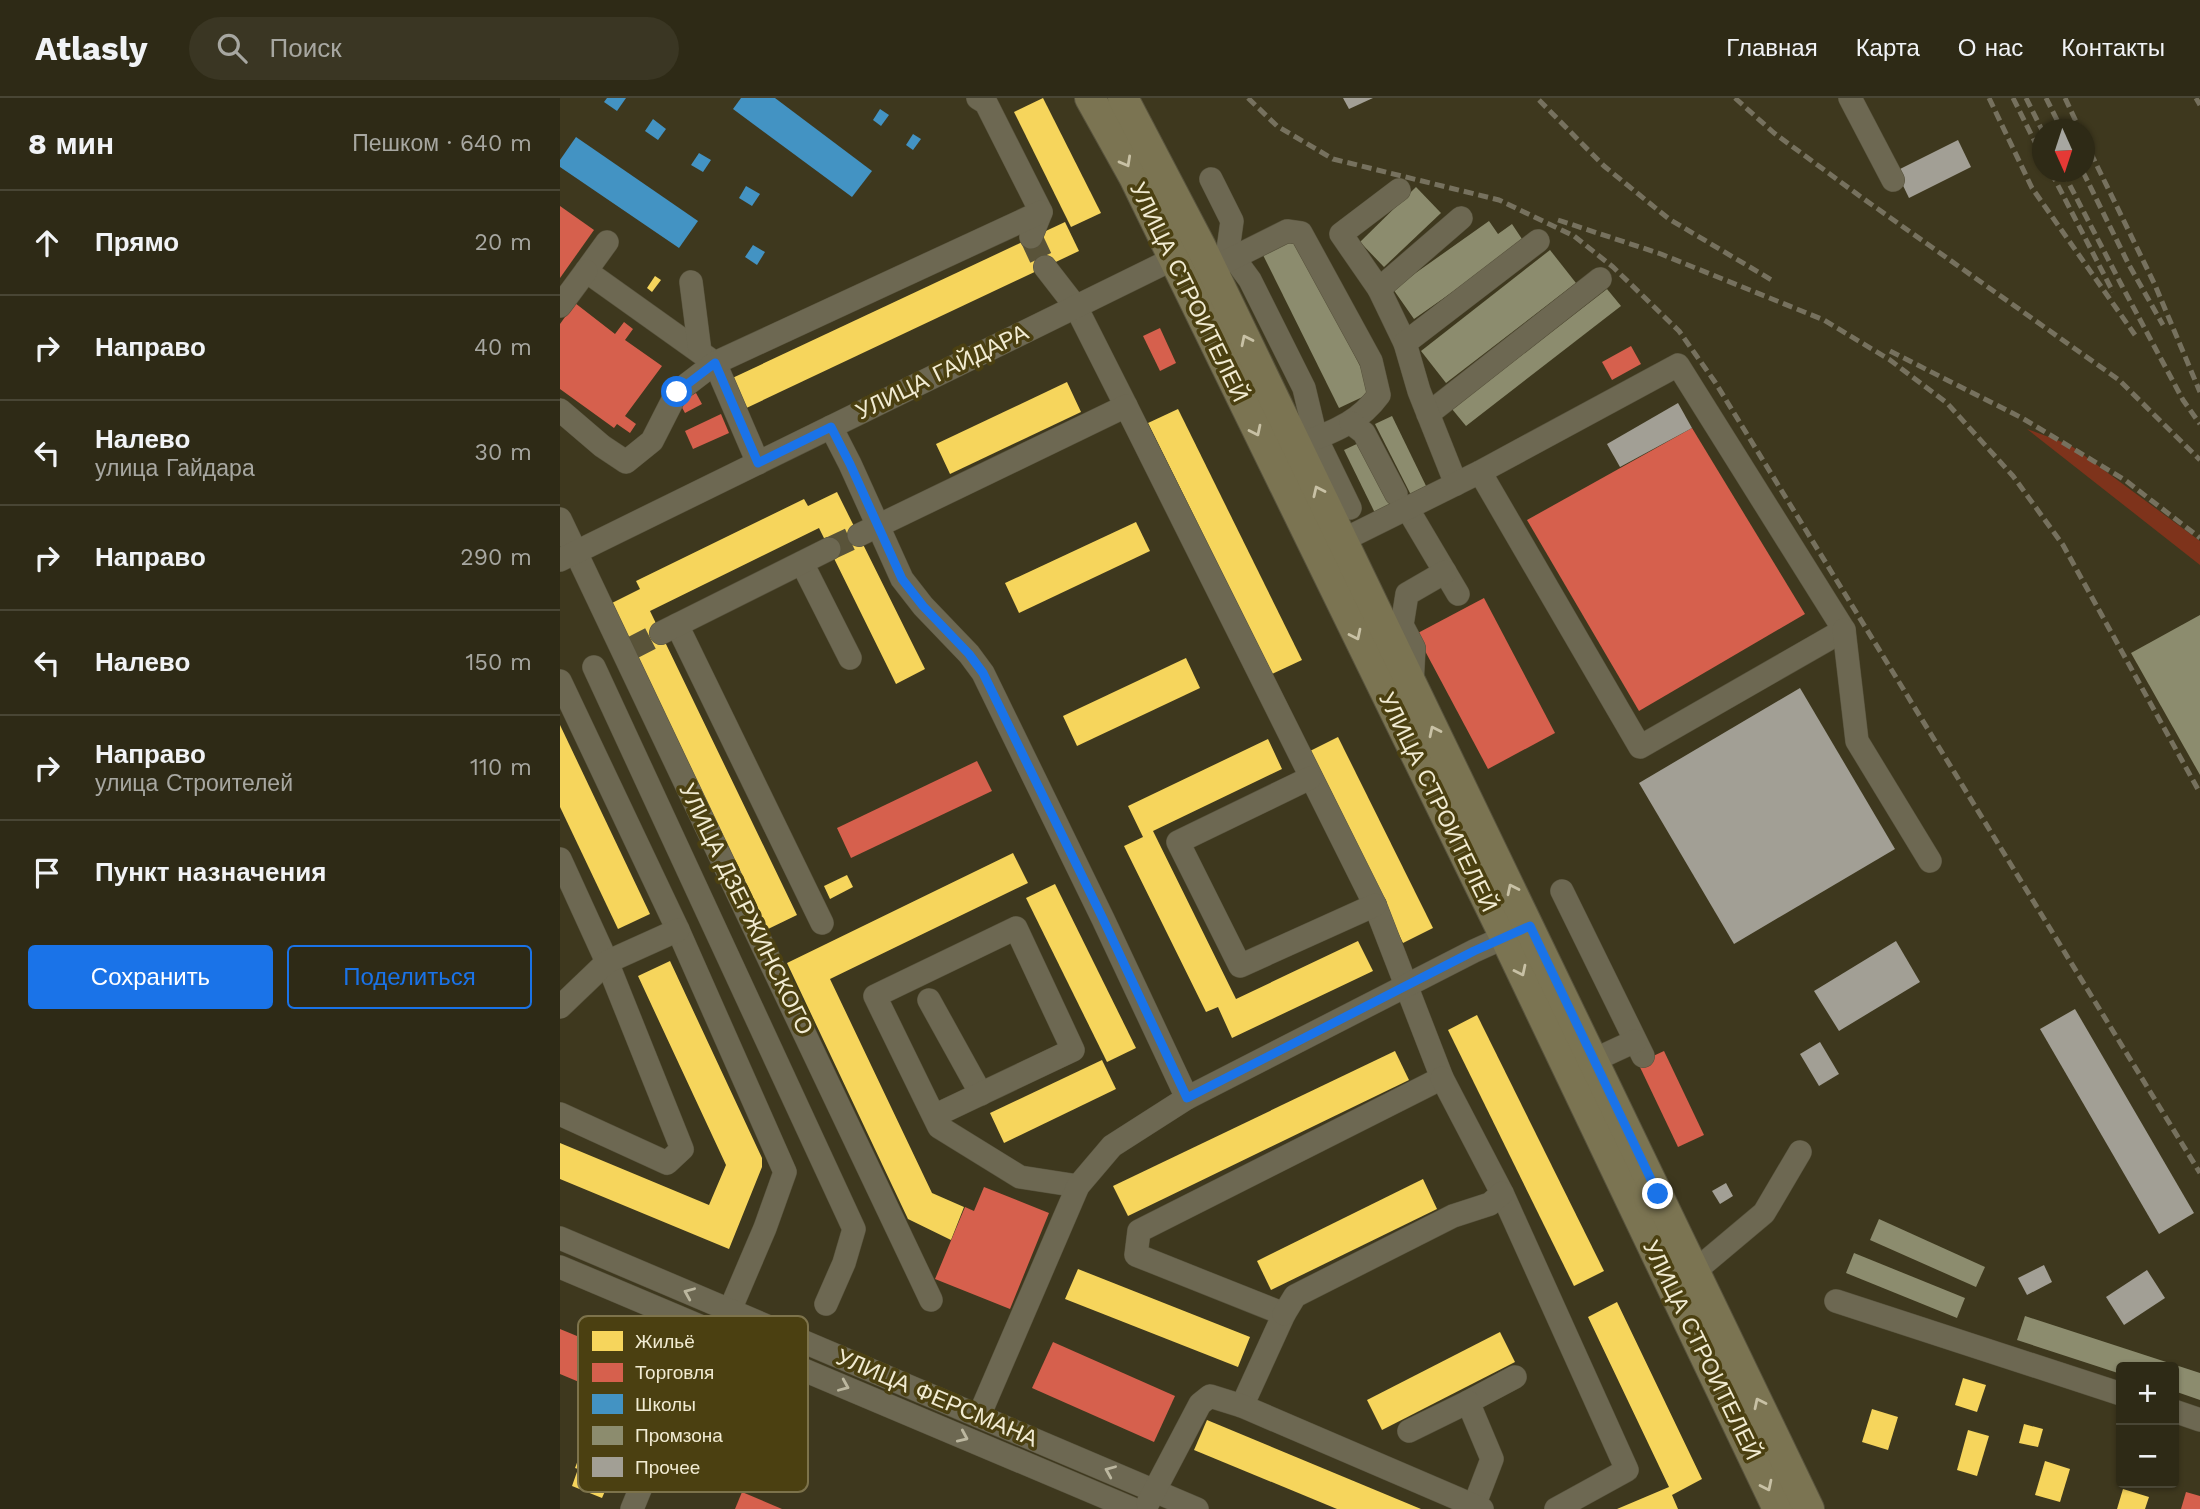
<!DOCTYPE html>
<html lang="ru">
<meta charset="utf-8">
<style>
:root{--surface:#2e2a16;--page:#3a3623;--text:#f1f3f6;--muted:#a7a7a1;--line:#494635;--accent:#1a73e8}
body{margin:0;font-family:"Work Sans",sans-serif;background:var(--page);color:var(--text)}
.controls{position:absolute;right:21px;bottom:21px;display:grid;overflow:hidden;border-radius:7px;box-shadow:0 2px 5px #0004}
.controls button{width:63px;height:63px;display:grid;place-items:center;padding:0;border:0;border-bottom:2px solid var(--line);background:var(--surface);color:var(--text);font:35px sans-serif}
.compass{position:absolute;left:1472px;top:21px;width:63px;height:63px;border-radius:50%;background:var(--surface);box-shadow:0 2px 5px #0004;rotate:177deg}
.stop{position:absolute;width:21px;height:21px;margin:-16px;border:5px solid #1a73e8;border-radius:50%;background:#fff}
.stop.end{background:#1a73e8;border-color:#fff;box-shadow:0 2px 7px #0008}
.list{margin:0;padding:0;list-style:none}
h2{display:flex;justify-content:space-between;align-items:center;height:91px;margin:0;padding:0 28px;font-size:30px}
h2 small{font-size:23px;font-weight:400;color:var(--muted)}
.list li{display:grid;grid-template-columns:46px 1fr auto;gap:21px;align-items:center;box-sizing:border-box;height:105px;padding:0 28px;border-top:2px solid var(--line)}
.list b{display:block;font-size:26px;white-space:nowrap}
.list p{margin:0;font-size:23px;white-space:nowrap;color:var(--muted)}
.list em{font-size:23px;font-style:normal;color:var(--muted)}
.actions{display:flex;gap:14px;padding:21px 28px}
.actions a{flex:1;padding:16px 0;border:2px solid var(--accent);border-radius:7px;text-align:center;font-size:24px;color:var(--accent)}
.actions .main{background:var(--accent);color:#fff}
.icon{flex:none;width:38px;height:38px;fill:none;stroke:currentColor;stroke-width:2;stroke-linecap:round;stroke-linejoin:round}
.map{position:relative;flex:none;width:1640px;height:1411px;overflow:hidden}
header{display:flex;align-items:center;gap:42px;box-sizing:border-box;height:98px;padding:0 35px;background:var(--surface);border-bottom:2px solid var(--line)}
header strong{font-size:33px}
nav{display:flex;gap:38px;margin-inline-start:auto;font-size:24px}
.search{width:490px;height:63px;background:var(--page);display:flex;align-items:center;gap:18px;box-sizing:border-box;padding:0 24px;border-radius:38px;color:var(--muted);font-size:26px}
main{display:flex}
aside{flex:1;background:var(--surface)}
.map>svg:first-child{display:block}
.green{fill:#7e331b}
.homes{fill:#f6d55c}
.shops{fill:#d6604d}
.schools{fill:#4393c3}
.industry{fill:#8c8c6e}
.building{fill:#a29f95}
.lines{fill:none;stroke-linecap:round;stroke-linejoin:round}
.minor-tunnel{stroke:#595339;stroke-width:23;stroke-dasharray:23 11;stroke-linecap:butt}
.minor-casing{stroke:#58533d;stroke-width:24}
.major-casing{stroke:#58533d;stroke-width:32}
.minor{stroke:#6d6852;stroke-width:23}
.major{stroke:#7b7452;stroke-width:30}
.rail{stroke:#76715e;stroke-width:5;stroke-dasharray:10 5;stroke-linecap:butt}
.oneway{stroke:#c8c1a5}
.oneway2{stroke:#bcb79f}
.route{stroke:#1a73e8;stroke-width:9}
.labels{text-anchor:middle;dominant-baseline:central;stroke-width:7;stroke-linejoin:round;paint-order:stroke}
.street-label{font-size:23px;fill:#f1ebd2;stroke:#4b4011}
.key{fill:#4b4011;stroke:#7d734b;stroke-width:2}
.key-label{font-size:19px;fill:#f1ebd2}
</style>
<header>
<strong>Atlasly</strong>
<div class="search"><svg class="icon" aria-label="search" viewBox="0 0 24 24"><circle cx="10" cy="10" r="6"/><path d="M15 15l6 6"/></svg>Поиск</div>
<nav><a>Главная</a><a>Карта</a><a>О нас</a><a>Контакты</a></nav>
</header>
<main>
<aside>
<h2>8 мин<small>Пешком · 640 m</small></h2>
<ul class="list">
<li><svg class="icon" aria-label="ahead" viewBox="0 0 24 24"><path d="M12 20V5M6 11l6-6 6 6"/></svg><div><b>Прямо</b></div><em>20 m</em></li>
<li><svg class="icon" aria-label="right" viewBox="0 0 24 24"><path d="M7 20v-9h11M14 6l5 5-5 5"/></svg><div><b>Направо</b></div><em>40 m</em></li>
<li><svg class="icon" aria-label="left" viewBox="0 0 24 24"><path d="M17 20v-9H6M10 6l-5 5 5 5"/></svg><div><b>Налево</b><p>улица Гайдара</p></div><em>30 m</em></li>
<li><svg class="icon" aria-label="right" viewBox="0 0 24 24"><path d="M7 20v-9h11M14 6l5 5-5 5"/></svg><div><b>Направо</b></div><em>290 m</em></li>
<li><svg class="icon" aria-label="left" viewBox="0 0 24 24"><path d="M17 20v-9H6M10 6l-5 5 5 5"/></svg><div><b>Налево</b></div><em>150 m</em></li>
<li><svg class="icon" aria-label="right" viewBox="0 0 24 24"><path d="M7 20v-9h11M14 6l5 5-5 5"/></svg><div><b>Направо</b><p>улица Строителей</p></div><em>110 m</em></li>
<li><svg class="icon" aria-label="arrive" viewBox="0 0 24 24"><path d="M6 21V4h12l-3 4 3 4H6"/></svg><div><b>Пункт назначения</b></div></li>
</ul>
<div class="actions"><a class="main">Сохранить</a><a>Поделиться</a></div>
</aside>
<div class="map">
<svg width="1640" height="1411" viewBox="0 0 1640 1411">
<rect width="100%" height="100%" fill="#3e381e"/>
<!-- green -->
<path class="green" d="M 1467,331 L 1510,347 L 1640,443 L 1640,467 Z"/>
<!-- homes -->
<g class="homes">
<path d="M 483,0 L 541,115 L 511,129 L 454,14 Z"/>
<path d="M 505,124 L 519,153 L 180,313 L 166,283 Z"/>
<path d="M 95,178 L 101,182 L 92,194 L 87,190 Z"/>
<path d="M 507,284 L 521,314 L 390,376 L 376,346 Z"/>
<path d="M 618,311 L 742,562 L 712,576 L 588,325 Z"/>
<path d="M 277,394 L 365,571 L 336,586 L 259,430 L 90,513 L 237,817 L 206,832 L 48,507 L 80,491 L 76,483 L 244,401 L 248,408 Z"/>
<path d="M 576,424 L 590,453 L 459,515 L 445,485 Z"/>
<path d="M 626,560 L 640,590 L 517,648 L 503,618 Z"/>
<path d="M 0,627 L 90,816 L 58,831 L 0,709 Z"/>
<path d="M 778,639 L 873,830 L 843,845 L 748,654 Z"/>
<path d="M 708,641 L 722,671 L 593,733 L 676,901 L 798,843 L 813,873 L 672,940 L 658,909 L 646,914 L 564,748 L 583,739 L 568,708 Z"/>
<path d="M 453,755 L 468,785 L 270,881 L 372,1095 L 404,1109 L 391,1142 L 348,1121 L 227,865 Z"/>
<path d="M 287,777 L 293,789 L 270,801 L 264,788 Z"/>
<path d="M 495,786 L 576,950 L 547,964 L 466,800 Z"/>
<path d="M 110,863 L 202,1060 L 202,1069 L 169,1151 L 0,1081 L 0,1045 L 149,1107 L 166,1067 L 78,878 Z"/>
<path d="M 917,917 L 1044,1173 L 1014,1188 L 888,932 Z"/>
<path d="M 835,953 L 849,982 L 568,1118 L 553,1088 Z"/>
<path d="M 542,962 L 556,991 L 444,1045 L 430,1015 Z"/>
<path d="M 863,1081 L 877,1111 L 711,1192 L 697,1163 Z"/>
<path d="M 518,1171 L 690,1239 L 678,1269 L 505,1201 Z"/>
<path d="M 1057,1204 L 1142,1381 L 1112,1397 L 1118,1411 L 1057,1411 L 1109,1389 L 1028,1219 Z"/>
<path d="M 940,1234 L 955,1264 L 822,1332 L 807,1302 Z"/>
<path d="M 1403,1280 L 1426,1287 L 1417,1314 L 1395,1307 Z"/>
<path d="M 49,1297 L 80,1310 L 73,1325 L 78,1326 L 71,1342 L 67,1340 L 55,1368 L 60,1370 L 54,1386 L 49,1384 L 42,1400 L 12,1388 L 18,1371 L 15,1370 L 21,1354 L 25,1356 L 37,1327 L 32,1326 L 39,1310 L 43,1312 Z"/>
<path d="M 1312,1311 L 1338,1319 L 1328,1352 L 1302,1344 Z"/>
<path d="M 647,1322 L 861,1411 L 777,1411 L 634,1352 Z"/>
<path d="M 1464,1326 L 1483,1331 L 1478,1349 L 1459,1345 Z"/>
<path d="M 1408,1332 L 1429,1338 L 1417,1378 L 1397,1372 Z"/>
<path d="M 1485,1363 L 1510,1371 L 1500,1404 L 1475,1397 Z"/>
<path d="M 1563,1391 L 1589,1399 L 1585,1411 L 1557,1411 Z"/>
</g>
<!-- shops -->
<g class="shops">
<path d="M 0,108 L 34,132 L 0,180 Z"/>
<path d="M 15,205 L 55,236 L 64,224 L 73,231 L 65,242 L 102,268 L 65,318 L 76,326 L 70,335 L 57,326 L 54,330 L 0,291 L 0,226 Z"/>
<path d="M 600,230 L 616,265 L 600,273 L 583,238 Z"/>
<path d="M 1071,248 L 1081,266 L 1052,282 L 1042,264 Z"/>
<path d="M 136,295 L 142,306 L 125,315 L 119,304 Z"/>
<path d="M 161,316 L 169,335 L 133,351 L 125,333 Z"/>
<path d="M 1132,330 L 1245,516 L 1079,613 L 967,422 Z"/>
<path d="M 924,500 L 995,635 L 928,671 L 856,536 Z"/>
<path d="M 417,663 L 432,693 L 291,760 L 277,730 Z"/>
<path d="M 1104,953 L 1144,1037 L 1118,1049 L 1078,965 Z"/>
<path d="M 424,1089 L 489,1115 L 450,1211 L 375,1181 L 405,1109 L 414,1113 Z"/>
<path d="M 0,1231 L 223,1323 L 199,1383 L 121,1351 L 129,1330 L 0,1276 Z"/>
<path d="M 493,1244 L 615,1298 L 594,1344 L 472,1290 Z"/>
<path d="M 182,1394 L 222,1411 L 175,1411 Z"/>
<path d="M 1626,1394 L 1640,1398 L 1640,1411 L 1621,1411 Z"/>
</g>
<!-- schools -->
<g class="schools">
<path d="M 47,0 L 66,0 L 57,13 L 44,4 Z"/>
<path d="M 181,0 L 215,0 L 312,73 L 292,99 L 173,11 Z"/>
<path d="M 320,11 L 329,17 L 321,28 L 313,22 Z"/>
<path d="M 93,21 L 106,31 L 98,42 L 85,33 Z"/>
<path d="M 353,36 L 361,41 L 353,52 L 346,47 Z"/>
<path d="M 16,39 L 138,123 L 119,150 L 0,69 L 0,62 Z"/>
<path d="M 139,55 L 151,62 L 143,74 L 131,67 Z"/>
<path d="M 186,88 L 200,96 L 192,108 L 179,100 Z"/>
<path d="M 193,147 L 205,154 L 197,167 L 185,159 Z"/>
</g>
<!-- industry -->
<g class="industry">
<path d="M 856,89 L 881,115 L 824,169 L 800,144 Z"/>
<path d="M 929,123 L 938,136 L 952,126 L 964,144 L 854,221 L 833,191 Z"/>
<path d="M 737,141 L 813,294 L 779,310 L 703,157 Z"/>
<path d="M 990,152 L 1016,185 L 886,285 L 861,253 Z"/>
<path d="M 1047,191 L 1061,208 L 906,328 L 892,311 Z"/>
<path d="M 832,318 L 868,392 L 852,399 L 815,326 Z"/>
<path d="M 803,343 L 834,406 L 815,415 L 784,352 Z"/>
<path d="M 1640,517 L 1640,677 L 1571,555 Z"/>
<path d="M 1319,1121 L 1425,1169 L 1416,1189 L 1310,1142 Z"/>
<path d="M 1294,1155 L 1405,1200 L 1397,1220 L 1286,1175 Z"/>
<path d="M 1465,1218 L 1640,1275 L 1640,1302 L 1614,1293 L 1614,1269 L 1561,1269 L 1561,1276 L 1457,1242 Z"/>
</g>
<!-- building -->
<g class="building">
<path d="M 783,0 L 813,0 L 789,11 Z"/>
<path d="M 1398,42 L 1411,69 L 1349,100 L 1336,73 Z"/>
<path d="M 1118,305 L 1132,330 L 1060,369 L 1047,346 Z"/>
<path d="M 1240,590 L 1335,751 L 1174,846 L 1079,685 Z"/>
<path d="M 1336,843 L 1360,884 L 1279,933 L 1254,893 Z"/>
<path d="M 1515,911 L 1634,1115 L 1599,1136 L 1480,931 Z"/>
<path d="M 1260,944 L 1279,976 L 1259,988 L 1240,956 Z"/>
<path d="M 1166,1085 L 1173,1098 L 1160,1106 L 1152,1093 Z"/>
<path d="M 1484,1167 L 1492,1184 L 1467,1197 L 1458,1180 Z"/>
<path d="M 1587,1172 L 1605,1200 L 1564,1227 L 1546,1199 Z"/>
</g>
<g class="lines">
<!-- minor-tunnel -->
<g class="minor-tunnel">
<path d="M 471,139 L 485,169"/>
<path d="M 269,451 L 299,437"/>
<path d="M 70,551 L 101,535"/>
</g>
<!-- minor casing -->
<g class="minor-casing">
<g id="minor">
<path d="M 418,0 L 426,5 L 481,114 L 471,139"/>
<path d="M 1290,0 L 1333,82"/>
<path d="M 651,81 L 672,123 L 668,152 L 690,182 L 744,290 L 756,340 L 790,410"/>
<path d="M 47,144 L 26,173 L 155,265 L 198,365"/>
<path d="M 485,169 L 516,209 L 566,308"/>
<path d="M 651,171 L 727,133 L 741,135 L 811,263 L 819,297 C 797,327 770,334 737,348"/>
<path d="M 131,184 L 140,254"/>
<path d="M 819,191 L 781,136 L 839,92"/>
<path d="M 0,208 L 26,173"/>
<path d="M 845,245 L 819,191 L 901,120"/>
<path d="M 0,312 L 42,348 L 66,364 L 92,343 L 117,294 L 155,265 L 481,114"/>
<path d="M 868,316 L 1040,181"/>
<path d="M 791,325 L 804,335 L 836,396"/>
<path d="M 271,329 L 290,366 L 342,481 L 363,508 L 409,556 L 423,575 L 543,821 L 627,1000"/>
<path d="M 896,386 L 859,293 L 845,245 L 978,143"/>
<path d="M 847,410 L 898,496"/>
<path d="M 0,421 L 371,1202"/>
<path d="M 299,437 L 566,308 L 815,807 L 882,980 L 579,1133 L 576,1157 L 724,1216 L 682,1308"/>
<path d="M 781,443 L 920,374 L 1118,267 L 1284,532 L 1080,649 L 920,374"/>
<path d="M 0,462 L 613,161"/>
<path d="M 242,465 L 290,560"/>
<path d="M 117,527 L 262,825"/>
<path d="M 1284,532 L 1297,643 L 1370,763"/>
<path d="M 101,535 L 269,451"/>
<path d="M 34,569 L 294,1131 L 284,1165 L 266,1206"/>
<path d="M 0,583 L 118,832 L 225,1074 L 205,1130 L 170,1212"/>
<path d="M 852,587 L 854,550 L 842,527 L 847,496 L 885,474"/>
<path d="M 750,680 L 618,744 L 680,868 L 815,807"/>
<path d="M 0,761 L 47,864 L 122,1051 L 107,1065 L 0,1016"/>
<path d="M 1002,793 L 1083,958"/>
<path d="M 369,902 L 421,996"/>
<path d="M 0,909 L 47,864 L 118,832"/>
<path d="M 1034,962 L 1075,943"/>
<path d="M 882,980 L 942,1095 L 1067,1372 L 996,1411"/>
<path d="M 374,1018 L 513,952 L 456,830 L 315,898 L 379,1029 L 460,1079 L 518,1088"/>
<path d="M 0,1140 L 637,1411"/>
<path d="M 0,1169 L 573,1411"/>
<path d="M 1135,1173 L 1204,1115 L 1240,1054"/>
<path d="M 1276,1203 L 1561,1296"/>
<path d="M 724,1216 L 735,1198 L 893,1118 L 930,1106 L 942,1095"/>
<path d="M 908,1304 L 955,1279"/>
<path d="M 1614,1313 L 1640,1322"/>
<path d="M 419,1318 L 518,1088 L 552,1048 L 627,1000 L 914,853 L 945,839"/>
<path d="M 849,1333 L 908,1304 L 932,1361 L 914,1408"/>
<path d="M 588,1405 L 640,1306 L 650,1298 L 682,1308 L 922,1411"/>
<path d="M 72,1411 L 88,1372"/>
</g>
</g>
<!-- major casing -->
<g class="major-casing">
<g id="major">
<path d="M 530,0 L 574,79 L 945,839 L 1218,1411"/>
<path d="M 563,0 L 641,149 L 1249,1411"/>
</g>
</g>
<!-- minor -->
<use href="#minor" class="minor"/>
<!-- major -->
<use href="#major" class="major"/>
<!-- rail -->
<g class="rail">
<path d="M 688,0 L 717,28 L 773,61 L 939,102 L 1014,138 L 1053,169 L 1119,233 L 1155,284 L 1640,1075"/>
<path d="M 1175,0 L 1214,35 L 1301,99 L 1559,282 L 1640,362"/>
<path d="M 1429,0 L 1472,90 L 1575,237"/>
<path d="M 1453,0 L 1482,58"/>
<path d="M 1466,0 L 1482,32"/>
<path d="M 1486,0 L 1502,32"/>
<path d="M 1505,0 L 1520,32"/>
<path d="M 1636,0 L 1640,7"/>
<path d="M 979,2 L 1044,68 L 1109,121 L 1215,184"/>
<path d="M 1524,41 L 1595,187 L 1640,294"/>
<path d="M 1491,74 L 1553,194"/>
<path d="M 1503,74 L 1562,188 L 1623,302 L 1640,326"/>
<path d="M 1523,74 L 1569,167 L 1603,227"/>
<path d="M 998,122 L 1101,156 L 1264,222 L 1330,262 L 1387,305 L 1453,378 L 1503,447 L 1640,695"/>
<path d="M 1330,253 L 1462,320 L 1565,382 L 1640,440"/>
</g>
</g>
<!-- one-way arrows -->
<defs><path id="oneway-chevron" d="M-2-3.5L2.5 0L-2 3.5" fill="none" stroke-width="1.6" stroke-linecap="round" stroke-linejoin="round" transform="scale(1.75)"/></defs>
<g class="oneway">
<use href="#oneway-chevron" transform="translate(566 64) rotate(61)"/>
<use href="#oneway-chevron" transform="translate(686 242) rotate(-116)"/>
<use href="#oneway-chevron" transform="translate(696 333) rotate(64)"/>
<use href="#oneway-chevron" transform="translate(758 393) rotate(-115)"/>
<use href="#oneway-chevron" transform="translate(796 537) rotate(64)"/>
<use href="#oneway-chevron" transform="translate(874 633) rotate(-116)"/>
<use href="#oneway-chevron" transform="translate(952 791) rotate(-116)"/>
<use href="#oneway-chevron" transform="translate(961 873) rotate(64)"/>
<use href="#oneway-chevron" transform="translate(1199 1305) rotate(-116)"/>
<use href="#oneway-chevron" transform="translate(1207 1388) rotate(64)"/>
</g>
<g class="oneway2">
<use href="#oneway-chevron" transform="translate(129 1195) rotate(-157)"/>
<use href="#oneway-chevron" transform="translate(284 1288) rotate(23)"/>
<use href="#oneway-chevron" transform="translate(403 1339) rotate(24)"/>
<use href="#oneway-chevron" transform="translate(550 1373) rotate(-157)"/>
</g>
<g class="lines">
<!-- route -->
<path class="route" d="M 117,294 L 155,265 L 198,365 L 271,329 L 290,366 L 342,481 L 363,508 L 409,556 L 423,575 L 543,821 L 627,1000 L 914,853 L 970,828 L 1098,1096"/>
</g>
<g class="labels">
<!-- street labels -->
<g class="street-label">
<text transform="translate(629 194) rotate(64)">УЛИЦА СТРОИТЕЛЕЙ</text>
<text transform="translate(382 274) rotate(-26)">УЛИЦА ГАЙДАРА</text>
<text transform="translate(878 704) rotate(64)">УЛИЦА СТРОИТЕЛЕЙ</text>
<text transform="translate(186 811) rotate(64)">УЛИЦА ДЗЕРЖИНСКОГО</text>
<text transform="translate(1142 1252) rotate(64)">УЛИЦА СТРОИТЕЛЕЙ</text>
<text transform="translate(377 1300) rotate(23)">УЛИЦА ФЕРСМАНА</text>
</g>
</g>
<!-- legend -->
<rect x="18" y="1218" width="230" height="176" rx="10" class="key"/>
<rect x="32" y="1233" width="31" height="20" fill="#f6d55c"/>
<rect x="32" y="1265" width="31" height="19" fill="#d6604d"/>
<rect x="32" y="1296" width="31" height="20" fill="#4393c3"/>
<rect x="32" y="1328" width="31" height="19" fill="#8c8c6e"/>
<rect x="32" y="1359" width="31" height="20" fill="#a29f95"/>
<g class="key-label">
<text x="75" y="1250">Жильё</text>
<text x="75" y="1281">Торговля</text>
<text x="75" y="1313">Школы</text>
<text x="75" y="1344">Промзона</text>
<text x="75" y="1376">Прочее</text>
</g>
</svg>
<div class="controls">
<button>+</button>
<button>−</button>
</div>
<svg class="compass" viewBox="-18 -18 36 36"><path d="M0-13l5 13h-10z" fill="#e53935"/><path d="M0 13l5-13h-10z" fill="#a7a7a1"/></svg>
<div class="stop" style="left:117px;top:294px"></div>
<div class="stop end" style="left:1098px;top:1096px"></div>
</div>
</main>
